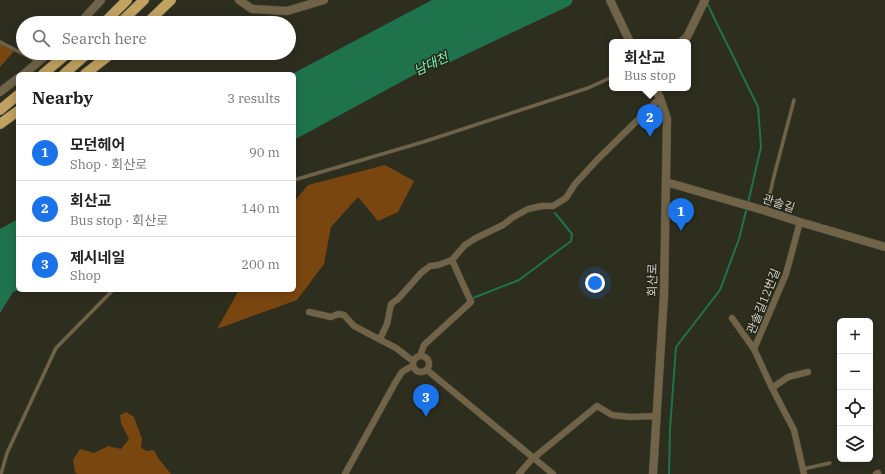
<!DOCTYPE html>
<meta charset="utf-8">
<style>
:root{--surface:#fff;--page:#f2f2f2;--text:#222;--muted:#767676;--line:#e0e0e0;--accent:#1a73e8}
body{margin:0;font-family:"IBM Plex Serif","Noto Sans KR",serif;background:var(--page);color:var(--text)}
.controls{position:absolute;right:12px;bottom:12px;display:grid;overflow:hidden;border-radius:6px;box-shadow:0 2px 10px #0003}
.controls button{width:36px;height:36px;display:grid;place-items:center;padding:0;border:0;border-bottom:1px solid var(--line);background:var(--surface);color:var(--text);font:20px sans-serif}
.you{position:absolute;left:595px;top:283px;width:14px;height:14px;margin:-10px;border:3px solid #fff;border-radius:50%;background:#1a73e8;box-shadow:0 0 0 6px #1a73e833}
.badge{display:grid;place-items:center;width:26px;height:26px;border-radius:50%;background:var(--accent);color:#fff;font-size:13px;font-weight:700}
.pin{position:absolute;translate:-50% -33px;filter:drop-shadow(0 1px 2px #0008)}
.pin::after{content:'';position:absolute;top:21px;width:14px;height:12px;background:inherit;clip-path:polygon(0 0,100% 0,50% 100%)}
.popup{position:absolute;left:609px;top:39px;width:82px;height:52px;box-sizing:border-box;display:grid;place-content:center;border-radius:6px;background:var(--surface);filter:drop-shadow(0 1px 3px #0005);font-size:13px;white-space:nowrap;color:var(--muted)}
.popup b{font-size:15px;color:var(--text)}
.popup::after{content:'';position:absolute;left:50%;top:100%;margin-left:-8px;border:8px solid transparent;border-top-color:var(--surface)}
.list{margin:0;padding:0;list-style:none}
h2{display:flex;justify-content:space-between;align-items:center;height:52px;margin:0;padding:0 16px;font-size:17px}
h2 small{font-size:13px;font-weight:400;color:var(--muted)}
.list li{display:grid;grid-template-columns:26px 1fr auto;gap:12px;align-items:center;box-sizing:border-box;height:56px;padding:0 16px;border-top:1px solid var(--line)}
.list b{display:block;font-size:15px;white-space:nowrap}
.list p{margin:0;font-size:13px;white-space:nowrap;color:var(--muted)}
.list em{font-size:13px;font-style:normal;color:var(--muted)}
.icon{flex:none;width:22px;height:22px;fill:none;stroke:currentColor;stroke-width:2;stroke-linecap:round;stroke-linejoin:round}
.map{position:relative;flex:none;width:885px;height:474px;overflow:hidden}
.search{position:absolute;background:var(--surface);box-shadow:0 2px 10px #0003;left:16px;top:16px;width:280px;height:44px;display:flex;align-items:center;gap:10px;box-sizing:border-box;padding:0 14px;border-radius:22px;color:var(--muted);font-size:15px}
.panel{position:absolute;background:var(--surface);box-shadow:0 2px 10px #0003;left:16px;top:72px;width:280px;height:220px;border-radius:6px}
.map>svg:first-child{display:block}
.green{fill:#7a460f}
.water{fill:#1f734c}
.lines{fill:none;stroke-linecap:round;stroke-linejoin:round}
.stream{stroke:#1f734c;stroke-width:2}
.river{stroke:#1f734c;stroke-width:13}
.service-casing{stroke:#4b4c3d;stroke-width:4}
.minor-casing{stroke:#4b4c3d;stroke-width:7}
.tertiary-casing{stroke:#4b4c3d;stroke-width:9}
.trunk-casing{stroke:#4b4c3d;stroke-width:11}
.service{stroke:#716347;stroke-width:3}
.minor{stroke:#716347;stroke-width:6}
.tertiary{stroke:#716347;stroke-width:8}
.trunk{stroke:#c2a260;stroke-width:10}
.labels{text-anchor:middle;dominant-baseline:central;stroke-width:3;stroke-linejoin:round;paint-order:stroke}
.street-label{font-size:12px;fill:#d1d2c8;stroke:#242516}
.water-label{font-size:13px;font-style:italic;fill:#83f1b7;stroke:#242516}
</style>
<div class="map">
<svg width="885" height="474" viewBox="0 0 885 474">
<rect width="100%" height="100%" fill="#2e2e1f"/>
<!-- green -->
<g class="green">
<path d="M 0,40 L 16,49 L 0,67 Z"/>
<path d="M 385,165 L 414,181 L 398,212 L 378,221 L 358,197 L 331,227 L 324,264 L 297,300 L 217,329 L 239,290 L 294,290 L 294,202 L 308,185 Z"/>
<path d="M 126,412 L 134,417 L 142,439 L 141,448 L 147,451 L 154,450 L 158,458 L 171,474 L 78,474 L 75,472 L 73,460 L 80,449 L 94,453 L 108,446 L 121,449 L 129,439 L 121,423 L 120,415 Z"/>
</g>
<!-- water -->
<g class="water">
<path d="M 432,0 L 552,0 L 294,140 L 294,74 L 292,74 Z"/>
<path d="M 18,219 L 18,290 L 13,292 L 0,313 L 0,229 Z"/>
</g>
<g class="lines">
<!-- stream -->
<g class="stream">
<path d="M 707,3 L 717,24 L 731,52 L 758,107 L 761,147 L 748,203"/>
<path d="M 473,298 L 519,280 L 571,241 L 572,234 L 555,213"/>
<path d="M 669,474 L 670,429 L 676,347 L 720,290 L 739,239 L 747,207"/>
</g>
<!-- river -->
<path class="river" d="M 441,59 L 566,0"/>
<!-- service casing -->
<g class="service-casing">
<g id="service">
<path d="M 0,42 L 37,61"/>
<path d="M 294,180 L 423,142 L 588,88 L 612,77"/>
<path d="M 766,211 L 774,176 L 794,100"/>
<path d="M 803,469 L 830,463"/>
<path d="M 1,474 L 7,453 L 56,348 L 113,290"/>
</g>
</g>
<!-- minor casing -->
<g class="minor-casing">
<g id="minor">
<path d="M 800,222 L 786,274 L 754,349 L 772,388 L 794,430 L 804,474"/>
<path d="M 309,312 L 331,317 L 338,314 L 344,315 L 354,326 L 396,348 L 413,361"/>
<path d="M 732,318 L 754,349"/>
<path d="M 380,339 L 387,324 L 391,304 L 398,299 L 421,273 L 430,266 L 438,265 L 452,260"/>
<circle cx="421" cy="364" r="8"/>
<path d="M 420,356 L 424,345 L 471,302 L 452,260 L 465,245 L 476,238 L 503,225 L 512,218 L 528,209 L 542,206 L 553,206 L 566,198 L 575,184 L 597,160 L 660,98"/>
<path d="M 427,370 L 553,474"/>
<path d="M 772,388 L 788,377 L 808,372"/>
<path d="M 345,474 L 395,383 L 402,372 L 412,366"/>
<path d="M 519,474 L 531,460 L 597,406 L 612,415 L 630,417 L 657,416"/>
<path d="M 876,474 L 878,473"/>
</g>
</g>
<!-- tertiary casing -->
<g class="tertiary-casing">
<g id="tertiary">
<path d="M 239,0 L 252,9 L 287,11 L 324,0"/>
<path d="M 610,0 L 630,42"/>
<path d="M 80,23 L 101,0"/>
<path d="M 681,42 L 687,37 L 705,0"/>
<path d="M 24,74 L 49,53"/>
<path d="M 0,92 L 18,78"/>
<path d="M 666,182 L 766,211 L 800,222 L 885,247"/>
<path d="M 653,474 L 664,295 L 667,119 L 660,98 L 655,88"/>
</g>
</g>
<!-- trunk casing -->
<g class="trunk-casing">
<g id="trunk">
<path d="M 104,23 L 127,0"/>
<path d="M 120,23 L 144,0"/>
<path d="M 147,23 L 171,0"/>
<path d="M 43,74 L 68,53"/>
<path d="M 64,74 L 88,53"/>
<path d="M 85,74 L 112,53"/>
<path d="M 0,110 L 18,95"/>
<path d="M 0,124 L 18,111"/>
</g>
</g>
<!-- service -->
<use href="#service" class="service"/>
<!-- minor -->
<use href="#minor" class="minor"/>
<!-- tertiary -->
<use href="#tertiary" class="tertiary"/>
<!-- trunk -->
<use href="#trunk" class="trunk"/>
</g>
<g class="labels">
<!-- street labels -->
<g class="street-label">
<text transform="translate(779 203) rotate(18)">관솔길</text>
<text transform="translate(652 280) rotate(-89)">회산로</text>
<text transform="translate(763 301) rotate(-68)">관솔길12번길</text>
</g>
<!-- water labels -->
<g class="water-label">
<text transform="translate(431 64) rotate(-25)">남대천</text>
</g>
</g>
</svg>
<div class="controls">
<button>+</button>
<button>−</button>
<button><svg class="icon" aria-label="locate" viewBox="0 0 24 24"><circle cx="12" cy="12" r="6"/><path d="M12 2v4M12 18v4M2 12h4M18 12h4"/></svg></button>
<button><svg class="icon" aria-label="layers" viewBox="0 0 24 24"><path d="M12 4l9 5-9 5-9-5zM3 14l9 5 9-5"/></svg></button>
</div>
<div class="you"></div>
<div class="pin badge" style="left:681px;top:231px">1</div>
<div class="pin badge" style="left:650px;top:137px">2</div>
<div class="popup"><b>회산교</b>Bus stop</div>
<div class="pin badge" style="left:426px;top:417px">3</div>
<div class="search"><svg class="icon" aria-label="search" viewBox="0 0 24 24"><circle cx="10" cy="10" r="6"/><path d="M15 15l6 6"/></svg>Search here</div>
<section class="panel">
<h2>Nearby<small>3 results</small></h2>
<ul class="list">
<li><span class="badge">1</span><div><b>모던헤어</b><p>Shop · 회산로</p></div><em>90 m</em></li>
<li><span class="badge">2</span><div><b>회산교</b><p>Bus stop · 회산로</p></div><em>140 m</em></li>
<li><span class="badge">3</span><div><b>제시네일</b><p>Shop</p></div><em>200 m</em></li>
</ul>
</section>
</div>
